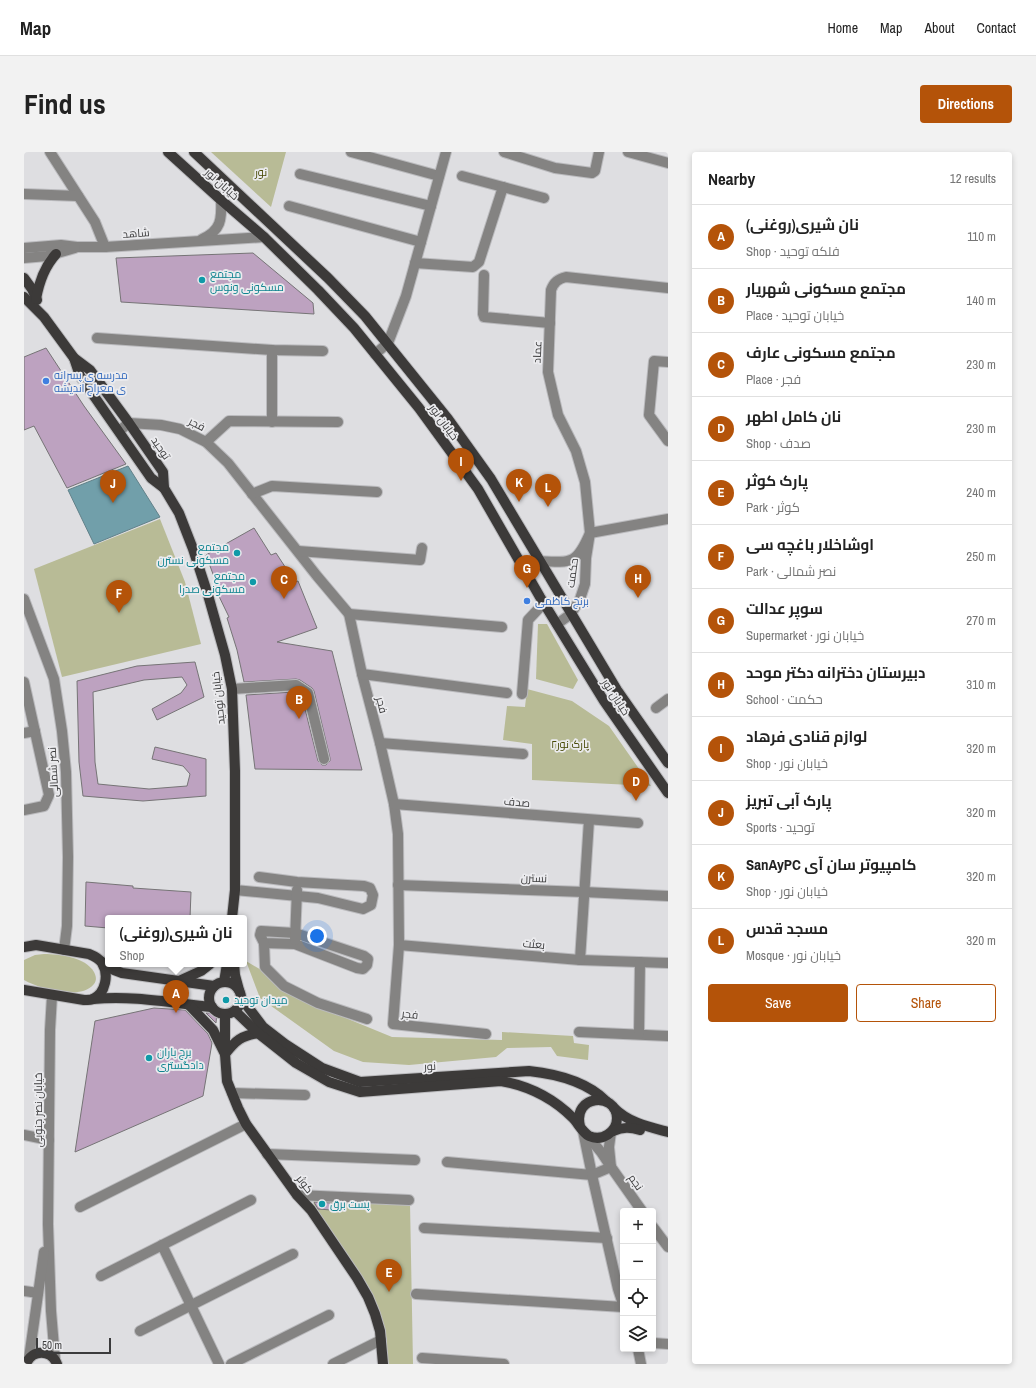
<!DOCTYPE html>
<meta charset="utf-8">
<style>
:root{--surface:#fff;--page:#f2f2f2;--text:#222;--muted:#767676;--line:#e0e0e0;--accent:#b45309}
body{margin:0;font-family:"Archivo Narrow",Cairo,sans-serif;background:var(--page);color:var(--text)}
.controls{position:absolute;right:12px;bottom:12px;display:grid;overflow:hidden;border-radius:4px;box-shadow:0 2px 6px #0003}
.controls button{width:36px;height:36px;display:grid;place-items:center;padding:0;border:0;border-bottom:1px solid var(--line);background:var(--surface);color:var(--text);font:20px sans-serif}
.scale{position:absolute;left:12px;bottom:10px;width:75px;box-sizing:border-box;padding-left:4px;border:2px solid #3b3b3c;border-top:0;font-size:11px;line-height:14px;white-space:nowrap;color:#3b3b3c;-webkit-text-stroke:3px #ebebee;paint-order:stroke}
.you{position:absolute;left:293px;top:784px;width:14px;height:14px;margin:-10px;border:3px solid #fff;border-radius:50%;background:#1a73e8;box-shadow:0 0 0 6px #1a73e833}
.badge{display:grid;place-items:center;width:26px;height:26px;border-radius:50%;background:var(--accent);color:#fff;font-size:13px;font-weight:700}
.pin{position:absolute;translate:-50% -33px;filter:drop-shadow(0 1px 2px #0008)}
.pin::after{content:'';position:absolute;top:21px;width:14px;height:12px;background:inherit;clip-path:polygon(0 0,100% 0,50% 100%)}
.popup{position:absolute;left:81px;top:763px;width:142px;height:52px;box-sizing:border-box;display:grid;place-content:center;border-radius:4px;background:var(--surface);filter:drop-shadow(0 1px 3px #0005);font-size:13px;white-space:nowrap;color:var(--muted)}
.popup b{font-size:15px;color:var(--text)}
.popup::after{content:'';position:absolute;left:50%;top:100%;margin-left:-8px;border:8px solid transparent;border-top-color:var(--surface)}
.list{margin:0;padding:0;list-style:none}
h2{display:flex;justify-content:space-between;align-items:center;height:52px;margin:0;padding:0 16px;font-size:17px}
h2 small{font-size:13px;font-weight:400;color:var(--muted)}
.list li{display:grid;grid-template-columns:26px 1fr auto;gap:12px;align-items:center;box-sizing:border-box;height:64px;padding:0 16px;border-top:1px solid var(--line)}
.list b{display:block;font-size:15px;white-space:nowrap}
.list p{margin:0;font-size:13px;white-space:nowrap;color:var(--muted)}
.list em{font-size:13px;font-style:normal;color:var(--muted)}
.actions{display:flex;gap:8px;padding:12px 16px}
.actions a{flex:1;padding:9px 0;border:1px solid var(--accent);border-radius:4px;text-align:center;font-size:14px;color:var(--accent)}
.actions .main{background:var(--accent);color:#fff}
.icon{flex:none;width:22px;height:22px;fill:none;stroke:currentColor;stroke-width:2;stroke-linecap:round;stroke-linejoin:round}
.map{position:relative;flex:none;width:644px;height:1212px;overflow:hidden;border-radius:4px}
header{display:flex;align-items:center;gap:24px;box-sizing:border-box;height:56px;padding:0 20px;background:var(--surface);border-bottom:1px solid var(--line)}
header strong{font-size:19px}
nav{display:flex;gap:22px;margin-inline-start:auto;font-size:14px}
.intro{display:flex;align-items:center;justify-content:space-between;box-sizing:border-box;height:96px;padding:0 24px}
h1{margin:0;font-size:28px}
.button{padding:10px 18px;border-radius:4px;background:var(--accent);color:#fff;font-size:14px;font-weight:700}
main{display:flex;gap:24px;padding:0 24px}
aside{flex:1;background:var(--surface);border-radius:4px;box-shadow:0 2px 6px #0003}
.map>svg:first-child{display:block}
.green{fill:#b8bb96}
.water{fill:#719faa;stroke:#618189}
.building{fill:#bda2c0;stroke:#767476}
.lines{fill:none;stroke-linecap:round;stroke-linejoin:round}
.minor-casing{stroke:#bababd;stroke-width:12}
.major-casing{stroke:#bababd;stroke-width:12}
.minor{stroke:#848382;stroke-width:10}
.major{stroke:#3c3a39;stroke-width:10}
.culture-dot{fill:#0f9aa8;stroke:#ebebee;stroke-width:1.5}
.shop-dot{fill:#3f7fe0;stroke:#ebebee;stroke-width:1.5}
.labels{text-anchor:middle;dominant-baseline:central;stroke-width:3.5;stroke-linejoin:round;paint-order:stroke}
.park-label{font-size:11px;fill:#484a07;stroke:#ebebee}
.street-label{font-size:11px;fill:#3b3b3c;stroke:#ebebee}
.culture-label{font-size:11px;fill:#0d838f;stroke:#ebebee;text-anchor:start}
.shop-label{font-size:11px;fill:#366cbe;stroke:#ebebee;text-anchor:start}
</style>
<header>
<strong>Map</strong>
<nav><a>Home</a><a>Map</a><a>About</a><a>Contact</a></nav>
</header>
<div class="intro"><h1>Find us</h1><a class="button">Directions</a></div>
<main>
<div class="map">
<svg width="644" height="1212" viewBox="0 0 644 1212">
<rect width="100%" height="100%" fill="#dedee1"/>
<!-- green -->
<g class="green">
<path d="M 187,0 L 262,0 L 247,55 Z"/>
<path d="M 136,367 L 161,430 L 177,492 L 38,525 L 10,417 Z"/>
<path d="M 514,472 L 523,472 L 554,528 L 549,537 L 512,527 Z"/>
<path d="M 503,537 L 548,549 L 585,574 L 627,634 L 508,628 L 508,592 L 479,588 L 483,554 L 501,555 Z"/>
<path d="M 20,802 C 36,802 61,805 70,820 C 72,824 73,828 70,832 C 56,849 16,837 0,828 L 0,808 L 11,803 Z"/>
<path d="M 222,809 L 239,819 L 273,846 L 368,885 L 478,888 L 478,880 L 549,884 L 550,891 L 565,893 L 564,908 L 533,904 L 527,895 L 483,896 L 472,905 L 385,913 L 339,910 L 310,899 L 236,846 Z"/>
<path d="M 290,1047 L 386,1051 L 389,1212 L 361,1212 L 353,1160 L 289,1058 Z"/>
</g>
<!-- water -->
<path class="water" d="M 104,314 L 136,365 L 70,392 L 44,338 Z"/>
<!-- building -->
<g class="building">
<path d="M 229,101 L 289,151 L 290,162 L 97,150 L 92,106 Z"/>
<path d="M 22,196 L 60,254 L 102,312 L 43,336 L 10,274 L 0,278 L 0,205 Z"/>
<path d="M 230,376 L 247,403 L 252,401 L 271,430 L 274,429 L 293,476 L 253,490 L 308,499 L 338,618 L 231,617 L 222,543 L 270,540 L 278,545 L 294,609 L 298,613 L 302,613 L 306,609 L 306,606 L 290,539 L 288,536 L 276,528 L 272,527 L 220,530 L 213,498 L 203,466 L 205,465 L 190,434 L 193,433 L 182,403 Z"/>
<path d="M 171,510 L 180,545 L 133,568 L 128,557 L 157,541 L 163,533 L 158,525 L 120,528 L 69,540 L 71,610 L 74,632 L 125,637 L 163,634 L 166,622 L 159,614 L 128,607 L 131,595 L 182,607 L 182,644 L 119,649 L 59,644 L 55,610 L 53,529 L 113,514 Z"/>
<path d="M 62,730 L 109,734 L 109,736 L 167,740 L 166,766 L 84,766 L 84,776 L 61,774 Z"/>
<path d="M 130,856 L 161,858 L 184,882 L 188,891 L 179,944 L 51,1000 L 71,869 Z"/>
<path d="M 193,860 L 192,871 L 182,861 L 188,861 Z"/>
<path d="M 290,1050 L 308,1051 L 307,1058 L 294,1057 Z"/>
</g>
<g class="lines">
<!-- minor casing -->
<g class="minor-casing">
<g id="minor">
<path d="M 26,0 L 71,70 L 81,95"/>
<path d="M 327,0 L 415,24"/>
<path d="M 480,0 L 531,16 L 568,21 L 571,19 L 575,0"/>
<path d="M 604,0 L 644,11"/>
<path d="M 276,22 L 407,54"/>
<path d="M 438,24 L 520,46"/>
<path d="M 0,42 L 54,44"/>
<path d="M 265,54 L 397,90"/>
<path d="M 178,87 C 197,79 198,67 197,48"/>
<path d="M 0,96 L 37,93 L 53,95 L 81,95 L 240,85"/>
<path d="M 0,106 L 23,104 L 51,96"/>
<path d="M 391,111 L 449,115 L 455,110 L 479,35"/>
<path d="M 460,123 L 459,162 L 460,165 L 526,171"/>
<path d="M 644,136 L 542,125 C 534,127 530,130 527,138 L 524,220 L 534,263 L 552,299 L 561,330 L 566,381 L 644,367"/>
<path d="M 73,186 L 248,198 L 299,199"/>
<path d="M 248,198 L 248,270"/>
<path d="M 351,202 L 364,191 L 382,144 L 422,0"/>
<path d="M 644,210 L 630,209 L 625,263 L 644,289"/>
<path d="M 95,279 L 105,271 L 137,273 L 156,277 L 182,290 L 204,311 L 293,424 L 325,462 L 338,522 L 356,591 L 370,652 L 374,682 L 375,793 L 369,872 L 462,882"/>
<path d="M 182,290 L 205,269 L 314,270"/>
<path d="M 228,342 L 248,334 L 353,340"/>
<path d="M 274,399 L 396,408 L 398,396"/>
<path d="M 515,409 C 548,411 553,412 566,381 L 562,406 L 561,432 L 556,447 L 547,462 L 533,472"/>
<path d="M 0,447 L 30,527 L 38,579 L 42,620 L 44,705 L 43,774 L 40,798"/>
<path d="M 325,462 L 478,475"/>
<path d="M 338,522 L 483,541"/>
<path d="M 0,530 L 25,643 L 20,654 L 0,658"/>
<path d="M 208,537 L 272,533 L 284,541 L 300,607"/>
<path d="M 498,542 L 504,468 L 520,451"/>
<path d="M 632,556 L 644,547"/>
<path d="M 0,581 L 11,579"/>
<path d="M 356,591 L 499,602"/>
<path d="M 370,652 L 614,671"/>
<path d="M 374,733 L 560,740 L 644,744"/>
<path d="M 211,738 L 294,746 L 339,757 L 347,753 L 349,743 L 346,736 L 340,734 L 273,730 L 235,725"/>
<path d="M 237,779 L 271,781 L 340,804 L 344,807 L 343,813 L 339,817 L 333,816 L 271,792 L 240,791 L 236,783 Z"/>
<path d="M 271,788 L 273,738"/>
<path d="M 240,791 L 241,815 L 260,834 L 294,851 L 343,867"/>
<path d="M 375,793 L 556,808 L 644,811"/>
<path d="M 556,808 L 565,668"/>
<path d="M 28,844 L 26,878 L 24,1072 L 27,1159 L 31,1207"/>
<path d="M 555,880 L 644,884"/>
<path d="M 615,882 L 616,810"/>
<path d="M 208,941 L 281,943"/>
<path d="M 562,982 L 577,1000 L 587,1015 L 585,995 L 587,980"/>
<path d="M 0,983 L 25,988"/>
<path d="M 243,1002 L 391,1008"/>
<path d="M 423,1010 L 568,1023 L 559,979"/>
<path d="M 273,1043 L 385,1048"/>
<path d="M 56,1055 L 222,972"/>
<path d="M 629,1075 L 644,1095"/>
<path d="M 400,1076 L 583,1086"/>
<path d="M 138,1093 L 195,1212"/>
<path d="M 77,1124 L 227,1048"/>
<path d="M 0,1139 L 14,1141"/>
<path d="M 392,1142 L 599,1155"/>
<path d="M 599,1152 L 594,1137 L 568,1023 L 587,1015 L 618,1059"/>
<path d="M 116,1179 L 269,1102"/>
<path d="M 629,1191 L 644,1192"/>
<path d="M 614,1197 L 617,1212"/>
<path d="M 5,1206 L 20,1100"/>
<path d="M 398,1206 L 480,1212"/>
<path d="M 207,1212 L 305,1163"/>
<path d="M 309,1212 L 357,1188"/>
</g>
</g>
<!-- major casing -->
<g class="major-casing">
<g id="major">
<path d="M 144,0 L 197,48 L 240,85 L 294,138 L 330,176 L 395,256 L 454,337 L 516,445 L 580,549 L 644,641"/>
<path d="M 170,0 L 304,126 L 341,164 L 424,267 L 467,327 L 593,538 L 644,611"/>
<path d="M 0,126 L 8,137 L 13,148"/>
<path d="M 0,145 L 20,165 L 50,206 L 66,218 L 105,271 L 139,320 L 140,336 L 155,361 L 169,397 L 184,443 L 201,503 L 208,537 L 211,619 L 211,738 L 208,766"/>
<path d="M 12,147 C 15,130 21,114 32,102"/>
<path d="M 50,206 L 56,224 L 127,326 L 140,336"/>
<path d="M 0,795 L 12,793 L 65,802 C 70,804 75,806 78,811 C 85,822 82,841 69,847 C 67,848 63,848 60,848 L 0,838"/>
<path d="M 78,810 L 90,818 L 98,821 L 190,834"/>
<path d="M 210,812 L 211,823 L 215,838"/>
<path d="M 155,829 L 177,819 L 186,812"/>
<circle cx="201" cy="846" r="16"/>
<path d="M 200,830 L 203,812"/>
<path d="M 69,847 C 109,843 148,851 188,855"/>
<path d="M 218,847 L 239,875 L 261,892 L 298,916 L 336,930 L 505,919 C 533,922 562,929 582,949"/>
<path d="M 165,853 L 189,878 L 201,902 C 212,888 217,884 234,881"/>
<path d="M 211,859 L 234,881 L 272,911 L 305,930 L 336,940 L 477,929 C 505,934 528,945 549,966 C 554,971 558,980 565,984 C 578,990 593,980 593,966 C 592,939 548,943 556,974"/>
<path d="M 201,862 L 201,902 L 203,929 L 214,956 L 222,972 L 273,1043 L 287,1058 L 333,1126 L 344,1145 L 351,1162 L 356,1179 L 359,1212"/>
<path d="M 590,956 C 605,971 625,975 644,980"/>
<path d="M 589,979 C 599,975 606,975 616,978"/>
<path d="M 2,1212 C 8,1197 27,1197 33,1212"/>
</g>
</g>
<!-- minor -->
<use href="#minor" class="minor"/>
<!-- major -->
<use href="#major" class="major"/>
</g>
<!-- markers -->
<g class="culture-dot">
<circle cx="178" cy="128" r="4"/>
<circle cx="213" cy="401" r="4"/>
<circle cx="229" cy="430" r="4"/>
<circle cx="202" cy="848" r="4"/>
<circle cx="125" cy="906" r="4"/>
<circle cx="298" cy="1052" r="4"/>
</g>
<g class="shop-dot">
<circle cx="22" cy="229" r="4"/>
<circle cx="503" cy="449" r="4"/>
</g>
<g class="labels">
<!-- park labels -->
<g class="park-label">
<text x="237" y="20">نور</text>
<text x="546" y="592">پارک نور۲</text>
</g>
<!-- street labels -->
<g class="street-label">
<text transform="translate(198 32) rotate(42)">خیابان نور</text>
<text transform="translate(112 81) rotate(-4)">شاهد</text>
<text transform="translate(513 200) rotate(-88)">عماد</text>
<text transform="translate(420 270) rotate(54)">خیابان نور</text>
<text transform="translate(173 272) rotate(27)">فجر</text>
<text transform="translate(137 296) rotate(56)">توحید</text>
<text transform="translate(548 421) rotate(-82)">حکمت</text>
<text transform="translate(592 545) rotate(57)">خیابان نور</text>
<text transform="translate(194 546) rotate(-96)">خیابان توحید</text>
<text transform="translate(358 553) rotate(76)">فجر</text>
<text transform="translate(29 620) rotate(-93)">نصر شمالی</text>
<text transform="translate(493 650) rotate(5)">صدف</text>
<text transform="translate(510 726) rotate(2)">نسترن</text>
<text transform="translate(510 792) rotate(5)">بعثت</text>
<text transform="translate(386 862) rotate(6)">فجر</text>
<text transform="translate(406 914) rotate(-3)">نور</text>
<text transform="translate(14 958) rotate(-90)">خیابان نصر جنوبی</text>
<text transform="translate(612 1030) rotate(55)">نجم</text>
<text transform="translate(281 1032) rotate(52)">کوثر</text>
</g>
<!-- culture labels -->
<g class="culture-label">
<text x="186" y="122">مجتمع<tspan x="186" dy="13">مسکونی ونوس</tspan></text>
<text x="205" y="395" text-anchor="end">مجتمع<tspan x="205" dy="13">مسکونی نسترن</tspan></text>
<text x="221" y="424" text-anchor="end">مجتمع<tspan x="221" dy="13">مسکونی صدرا</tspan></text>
<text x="210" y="848">میدان توحید</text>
<text x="133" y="900">برج باران<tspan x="133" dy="13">دادگستری</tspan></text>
<text x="306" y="1052">پست برق</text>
</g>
<!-- shop labels -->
<g class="shop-label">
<text x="30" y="223">مدرسه ی پسرانه<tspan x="30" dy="13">ی معراج اندیشه</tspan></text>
<text x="511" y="449">برنج کاظمی</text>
</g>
</g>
</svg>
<div class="controls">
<button>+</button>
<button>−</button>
<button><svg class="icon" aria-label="locate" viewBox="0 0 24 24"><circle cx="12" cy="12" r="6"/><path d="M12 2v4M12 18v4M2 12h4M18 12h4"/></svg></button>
<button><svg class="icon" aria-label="layers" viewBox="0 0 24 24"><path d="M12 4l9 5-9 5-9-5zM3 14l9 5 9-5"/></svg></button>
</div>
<div class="scale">50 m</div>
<div class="you"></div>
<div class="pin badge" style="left:152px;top:861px">A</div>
<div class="popup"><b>نان شیری(روغنی)</b>Shop</div>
<div class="pin badge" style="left:275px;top:567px">B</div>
<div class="pin badge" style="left:260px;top:447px">C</div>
<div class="pin badge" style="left:612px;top:649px">D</div>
<div class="pin badge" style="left:365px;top:1140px">E</div>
<div class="pin badge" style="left:95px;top:461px">F</div>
<div class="pin badge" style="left:503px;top:436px">G</div>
<div class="pin badge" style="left:614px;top:446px">H</div>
<div class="pin badge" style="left:437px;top:329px">I</div>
<div class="pin badge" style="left:89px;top:351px">J</div>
<div class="pin badge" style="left:495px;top:350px">K</div>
<div class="pin badge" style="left:524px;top:355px">L</div>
</div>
<aside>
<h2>Nearby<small>12 results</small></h2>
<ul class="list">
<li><span class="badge">A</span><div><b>نان شیری(روغنی)</b><p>Shop · فلکه توحید</p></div><em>110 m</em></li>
<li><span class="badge">B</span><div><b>مجتمع مسکونی شهریار</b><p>Place · خیابان توحید</p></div><em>140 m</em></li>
<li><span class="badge">C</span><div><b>مجتمع مسکونی عارف</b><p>Place · فجر</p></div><em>230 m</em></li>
<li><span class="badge">D</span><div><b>نان کامل اطهر</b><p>Shop · صدف</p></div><em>230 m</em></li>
<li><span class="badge">E</span><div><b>پارک کوثر</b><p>Park · کوثر</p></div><em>240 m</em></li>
<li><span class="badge">F</span><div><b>اوشاخلار باغچه سی</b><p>Park · نصر شمالی</p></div><em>250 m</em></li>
<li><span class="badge">G</span><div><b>سوپر عدالت</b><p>Supermarket · خیابان نور</p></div><em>270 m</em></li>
<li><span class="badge">H</span><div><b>دبیرستان دخترانه دکتر موحد</b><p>School · حکمت</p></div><em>310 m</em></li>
<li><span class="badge">I</span><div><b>لوازم قنادی فرهاد</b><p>Shop · خیابان نور</p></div><em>320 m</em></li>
<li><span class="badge">J</span><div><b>پارک آبی تبریز</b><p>Sports · توحید</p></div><em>320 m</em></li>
<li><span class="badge">K</span><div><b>SanAyPC کامپیوتر سان آی</b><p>Shop · خیابان نور</p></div><em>320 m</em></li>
<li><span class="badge">L</span><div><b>مسجد قدس</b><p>Mosque · خیابان نور</p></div><em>320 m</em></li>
</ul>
<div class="actions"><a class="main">Save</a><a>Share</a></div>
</aside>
</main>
